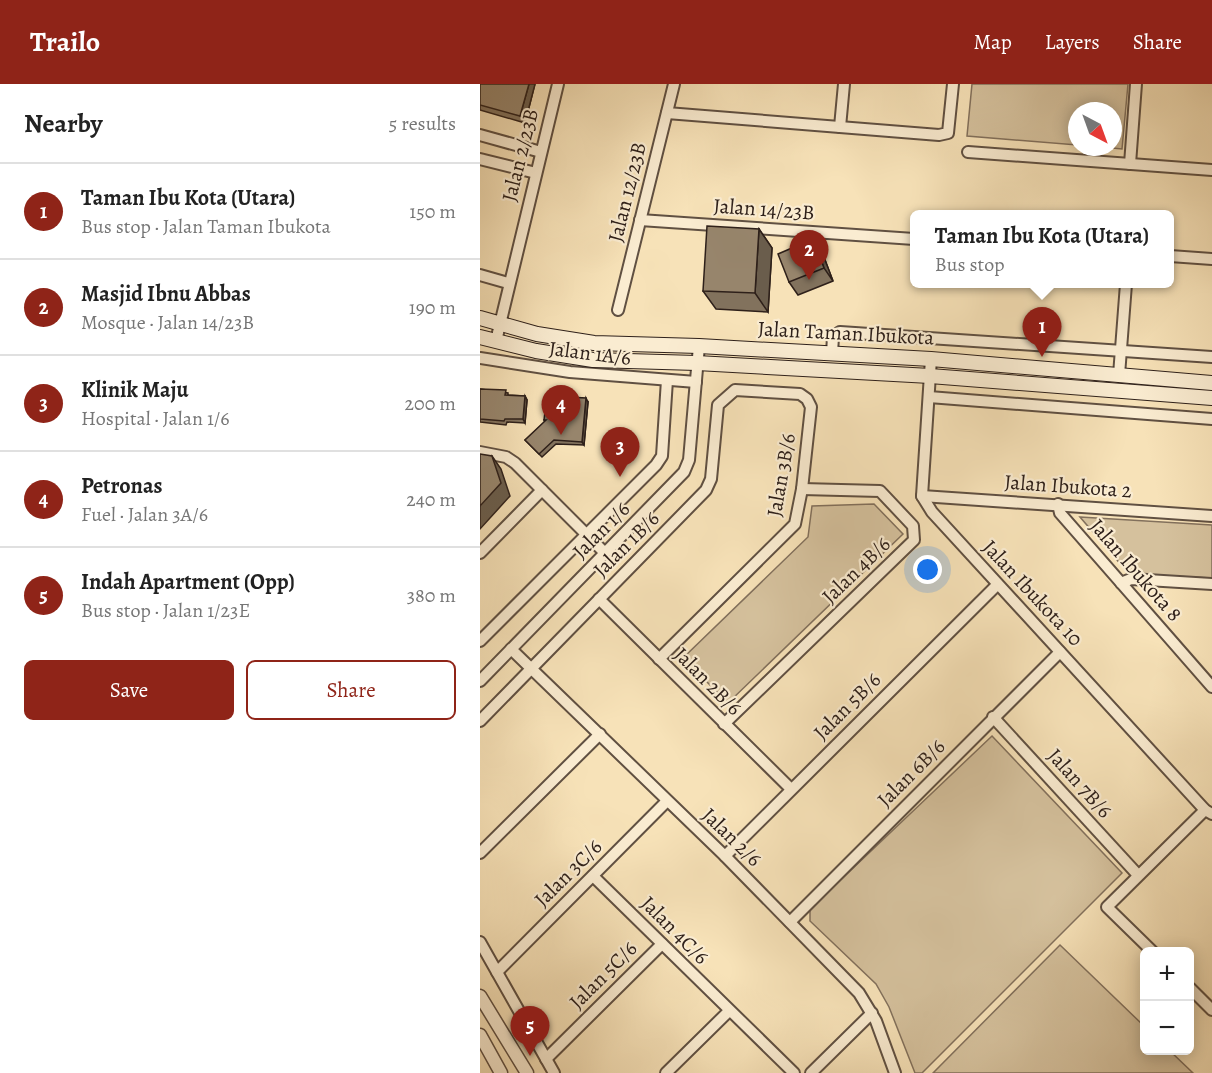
<!DOCTYPE html>
<meta charset="utf-8">
<style>
:root{--surface:#fff;--page:#f2f2f2;--text:#222;--muted:#767676;--line:#e0e0e0;--accent:#8f2418}
body{margin:0;font-family:Alegreya,serif;background:var(--page);color:var(--text)}
.controls{position:absolute;right:18px;bottom:18px;display:grid;overflow:hidden;border-radius:9px;box-shadow:0 3px 15px #0003}
.controls button{width:54px;height:54px;display:grid;place-items:center;padding:0;border:0;border-bottom:2px solid var(--line);background:var(--surface);color:var(--text);font:30px sans-serif}
.compass{position:absolute;left:588px;top:18px;width:54px;height:54px;border-radius:50%;background:var(--surface);box-shadow:0 3px 15px #0003;rotate:139deg}
.you{position:absolute;left:448px;top:486px;width:21px;height:21px;margin:-15px;border:4px solid #fff;border-radius:50%;background:#1a73e8;box-shadow:0 0 0 9px #1a73e833}
.badge{display:grid;place-items:center;width:39px;height:39px;border-radius:50%;background:var(--accent);color:#fff;font-size:20px;font-weight:700}
.pin{position:absolute;translate:-50% -50px;filter:drop-shadow(0 2px 3px #0008)}
.pin::after{content:'';position:absolute;top:32px;width:21px;height:18px;background:inherit;clip-path:polygon(0 0,100% 0,50% 100%)}
.popup{position:absolute;left:430px;top:126px;width:264px;height:78px;box-sizing:border-box;display:grid;place-content:center;border-radius:9px;background:var(--surface);filter:drop-shadow(0 2px 4px #0005);font-size:20px;white-space:nowrap;color:var(--muted)}
.popup b{font-size:22px;color:var(--text)}
.popup::after{content:'';position:absolute;left:50%;top:100%;margin-left:-12px;border:12px solid transparent;border-top-color:var(--surface)}
.list{margin:0;padding:0;list-style:none}
h2{display:flex;justify-content:space-between;align-items:center;height:78px;margin:0;padding:0 24px;font-size:26px}
h2 small{font-size:20px;font-weight:400;color:var(--muted)}
.list li{display:grid;grid-template-columns:39px 1fr auto;gap:18px;align-items:center;box-sizing:border-box;height:96px;padding:0 24px;border-top:2px solid var(--line)}
.list b{display:block;font-size:22px;white-space:nowrap}
.list p{margin:0;font-size:20px;white-space:nowrap;color:var(--muted)}
.list em{font-size:20px;font-style:normal;color:var(--muted)}
.actions{display:flex;gap:12px;padding:18px 24px}
.actions a{flex:1;padding:14px 0;border:2px solid var(--accent);border-radius:9px;text-align:center;font-size:21px;color:var(--accent)}
.actions .main{background:var(--accent);color:#fff}
.map{position:relative;flex:none;width:732px;height:989px;overflow:hidden}
header{display:flex;align-items:center;gap:36px;box-sizing:border-box;height:84px;padding:0 30px;background:var(--accent);color:#fff}
header strong{font-size:28px}
nav{display:flex;gap:33px;margin-inline-start:auto;font-size:21px}
main{display:flex}
aside{flex:1;background:var(--surface)}
.map>svg:first-child{display:block}
.green{fill:#d5c19d;stroke:#82705c;stroke-width:1.5}
.lines{fill:none;stroke-linecap:round;stroke-linejoin:round}
.minor-casing{stroke:#605042;stroke-width:14}
.tertiary-casing{stroke:#605042;stroke-width:15}
.secondary-casing{stroke:#2e201a;stroke-width:16}
.minor{stroke:#faecd1;stroke-width:10}
.tertiary{stroke:#faecd1;stroke-width:12}
.secondary{stroke:#faecd1;stroke-width:14}
.wall{fill:#82725d;stroke:#2e201a;stroke-width:1.5}
.shaded-wall{fill:#6a5d4c;stroke:#2e201a;stroke-width:1.5}
.building{fill:#97856c;stroke:#2e201a;stroke-width:1.5}
.labels{text-anchor:middle;dominant-baseline:central;stroke-width:4.5;stroke-linejoin:round;paint-order:stroke}
.street-label{font-size:21px;fill:#2e201a;stroke:#faecd1}
</style>
<header>
<strong>Trailo</strong>
<nav><a>Map</a><a>Layers</a><a>Share</a></nav>
</header>
<main>
<aside>
<h2>Nearby<small>5 results</small></h2>
<ul class="list">
<li><span class="badge">1</span><div><b>Taman Ibu Kota (Utara)</b><p>Bus stop · Jalan Taman Ibukota</p></div><em>150 m</em></li>
<li><span class="badge">2</span><div><b>Masjid Ibnu Abbas</b><p>Mosque · Jalan 14/23B</p></div><em>190 m</em></li>
<li><span class="badge">3</span><div><b>Klinik Maju</b><p>Hospital · Jalan 1/6</p></div><em>200 m</em></li>
<li><span class="badge">4</span><div><b>Petronas</b><p>Fuel · Jalan 3A/6</p></div><em>240 m</em></li>
<li><span class="badge">5</span><div><b>Indah Apartment (Opp)</b><p>Bus stop · Jalan 1/23E</p></div><em>380 m</em></li>
</ul>
<div class="actions"><a class="main">Save</a><a>Share</a></div>
</aside>
<div class="map">
<svg width="732" height="989" viewBox="0 0 732 989">
<rect width="100%" height="100%" fill="#f7e2b8"/>
<filter id="stains"><feTurbulence type="fractalNoise" baseFrequency=".00333" numOctaves="4"/><feColorMatrix values="0 0 0 0 .2 0 0 0 0 .09 0 0 0 0 .02 0 0 0 .5 -.17"/></filter>
<radialGradient id="worn" r=".72"><stop offset=".6" stop-color="#630" stop-opacity="0"/><stop offset="1" stop-color="#630" stop-opacity=".3"/></radialGradient>
<!-- green -->
<g class="green">
<path d="M 492,0 L 648,0 L 642,65 L 622,63 L 633,63 L 633,27 L 597,27 L 597,61 L 487,52 Z"/>
<path d="M 394,420 L 423,450 L 248,619 L 203,574 L 328,453 L 332,422 Z"/>
<path d="M 600,433 L 732,441 L 732,494 L 649,490 Z"/>
<path d="M 512,652 L 642,789 L 442,989 L 435,989 L 409,923 L 396,900 L 330,837 L 330,825 Z"/>
<path d="M 580,861 L 664,942 L 664,966 L 690,967 L 713,989 L 453,989 Z"/>
</g>
<g class="lines">
<!-- minor casing -->
<g class="minor-casing">
<g id="minor">
<path d="M 187,29 L 459,51 L 468,49 L 473,0"/>
<path d="M 360,43 L 364,0"/>
<path d="M 0,51 L 61,68"/>
<path d="M 488,68 L 732,86"/>
<path d="M 0,75 L 56,89"/>
<path d="M 650,80 L 656,0"/>
<path d="M 160,136 L 434,155"/>
<path d="M 690,172 L 732,175"/>
<path d="M 0,191 L 28,199"/>
<path d="M 138,226 L 194,0"/>
<path d="M 16,257 L 78,0"/>
<path d="M 352,269 L 353,253 L 360,248 L 732,273"/>
<path d="M 0,274 L 90,288 L 216,298"/>
<path d="M 451,275 L 442,412 L 452,428 L 725,726 L 732,730"/>
<path d="M 639,291 L 646,200"/>
<path d="M 449,313 L 732,335"/>
<path d="M 0,368 L 26,373 L 35,379 L 125,469"/>
<path d="M 442,412 L 732,432"/>
<path d="M 578,420 L 580,429 L 732,603"/>
<path d="M 0,469 L 62,406"/>
<path d="M 641,499 L 651,495 L 732,500"/>
<path d="M 119,515 L 311,705"/>
<path d="M 0,557 L 176,381 L 182,372 L 187,296"/>
<path d="M 31,565 L 245,772 L 379,909 L 396,937 L 415,989"/>
<path d="M 0,597 L 204,388 L 209,376 L 219,262"/>
<path d="M 513,633 L 658,791"/>
<path d="M 0,637 L 226,406 L 231,395 L 238,321 L 255,306 L 320,310 L 327,315 L 331,323 L 322,405 L 315,440 L 179,575"/>
<path d="M 244,640 L 434,456 L 433,442 L 400,407 L 322,405"/>
<path d="M 0,769 L 120,650"/>
<path d="M 245,772 L 517,501"/>
<path d="M 113,792 L 314,989"/>
<path d="M 310,838 L 580,568"/>
<path d="M 0,858 L 74,989"/>
<path d="M 673,868 L 627,823 L 725,726"/>
<path d="M 17,888 L 187,717"/>
<path d="M 710,904 L 732,926"/>
<path d="M 66,975 L 182,860"/>
<path d="M 186,989 L 249,927"/>
<path d="M 331,989 L 392,929"/>
</g>
</g>
<!-- tertiary casing -->
<g class="tertiary-casing">
<g id="tertiary">
<path d="M 0,912 L 47,989"/>
<path d="M 0,951 L 21,989"/>
</g>
</g>
<!-- secondary casing -->
<g class="secondary-casing">
<g id="secondary">
<path d="M 0,234 L 57,250 L 114,259 L 219,262 L 451,275 L 732,299"/>
<path d="M 0,253 L 56,267 L 113,276 L 217,279 L 450,292 L 732,314"/>
</g>
</g>
<!-- minor -->
<use href="#minor" class="minor"/>
<!-- tertiary -->
<use href="#tertiary" class="tertiary"/>
<!-- secondary -->
<use href="#secondary" class="secondary"/>
</g>
<!-- wall -->
<g class="wall">
<path d="M 0,0 L 55,0 L 45,39 L 0,26 Z"/>
<path d="M 279,145 L 292,164 L 288,228 L 236,225 L 223,207 Z"/>
<path d="M 342,168 L 353,197 L 318,211 L 309,198 Z"/>
<path d="M 0,305 L 28,309 L 28,311 L 45,312 L 47,316 L 45,339 L 27,338 L 26,341 L 0,338 Z"/>
<path d="M 108,318 L 104,361 L 76,360 L 62,373 L 45,356 L 65,338 L 64,336 Z"/>
</g>
<!-- shaded-wall -->
<g class="shaded-wall">
<path d="M 49,0 L 55,0 L 45,39 L 40,32 Z"/>
<path d="M 279,145 L 292,164 L 288,228 L 275,209 Z"/>
<path d="M 333,155 L 342,168 L 353,197 L 344,184 Z"/>
<path d="M 45,312 L 47,316 L 45,339 L 43,335 Z"/>
<path d="M 106,314 L 108,318 L 104,361 L 102,358 Z"/>
<path d="M 12,372 L 21,385 L 30,412 L 0,445 L 0,422 Z"/>
</g>
<!-- building -->
<g class="building">
<path d="M 0,0 L 49,0 L 40,32 L 0,21 Z"/>
<path d="M 227,142 L 279,145 L 275,209 L 223,207 Z"/>
<path d="M 333,155 L 344,184 L 309,198 L 298,170 Z"/>
<path d="M 0,305 L 26,306 L 25,311 L 45,312 L 43,335 L 25,335 L 24,337 L 0,335 Z"/>
<path d="M 67,312 L 106,314 L 102,358 L 74,356 L 59,370 L 45,356 L 66,336 L 64,336 Z"/>
<path d="M 0,370 L 12,372 L 21,399 L 0,422 Z"/>
</g>
<g class="labels">
<!-- street labels -->
<g class="street-label">
<text transform="translate(40 71) rotate(-76)">Jalan 2/23B</text>
<text transform="translate(147 108) rotate(-76)">Jalan 12/23B</text>
<text transform="translate(284 125) rotate(4)">Jalan 14/23B</text>
<text transform="translate(366 249) rotate(3)">Jalan Taman Ibukota</text>
<text transform="translate(110 269) rotate(7)">Jalan 1A/6</text>
<text transform="translate(301 391) rotate(-80)">Jalan 3B/6</text>
<text transform="translate(588 402) rotate(4)">Jalan Ibukota 2</text>
<text transform="translate(121 446) rotate(-45)">Jalan 1/6</text>
<text transform="translate(146 460) rotate(-45)">Jalan 1B/6</text>
<text transform="translate(376 486) rotate(-44)">Jalan 4B/6</text>
<text transform="translate(656 486) rotate(49)">Jalan Ibukota 8</text>
<text transform="translate(553 509) rotate(47)">Jalan Ibukota 10</text>
<text transform="translate(228 597) rotate(45)">Jalan 2B/6</text>
<text transform="translate(367 622) rotate(-45)">Jalan 5B/6</text>
<text transform="translate(431 689) rotate(-45)">Jalan 6B/6</text>
<text transform="translate(600 699) rotate(48)">Jalan 7B/6</text>
<text transform="translate(252 753) rotate(44)">Jalan 2/6</text>
<text transform="translate(88 789) rotate(-45)">Jalan 3C/6</text>
<text transform="translate(195 846) rotate(45)">Jalan 4C/6</text>
<text transform="translate(123 891) rotate(-45)">Jalan 5C/6</text>
</g>
</g>
<rect width="100%" height="100%" filter="url(#stains)"/>
<rect width="100%" height="100%" fill="url(#worn)"/>
</svg>
<div class="controls">
<button>+</button>
<button>−</button>
</div>
<svg class="compass" viewBox="-18 -18 36 36"><path d="M0-13l5 13h-10z" fill="#e53935"/><path d="M0 13l5-13h-10z" fill="#767676"/></svg>
<div class="you"></div>
<div class="pin badge" style="left:562px;top:273px">1</div>
<div class="popup"><b>Taman Ibu Kota (Utara)</b>Bus stop</div>
<div class="pin badge" style="left:329px;top:196px">2</div>
<div class="pin badge" style="left:140px;top:393px">3</div>
<div class="pin badge" style="left:81px;top:351px">4</div>
<div class="pin badge" style="left:50px;top:972px">5</div>
</div>
</main>
